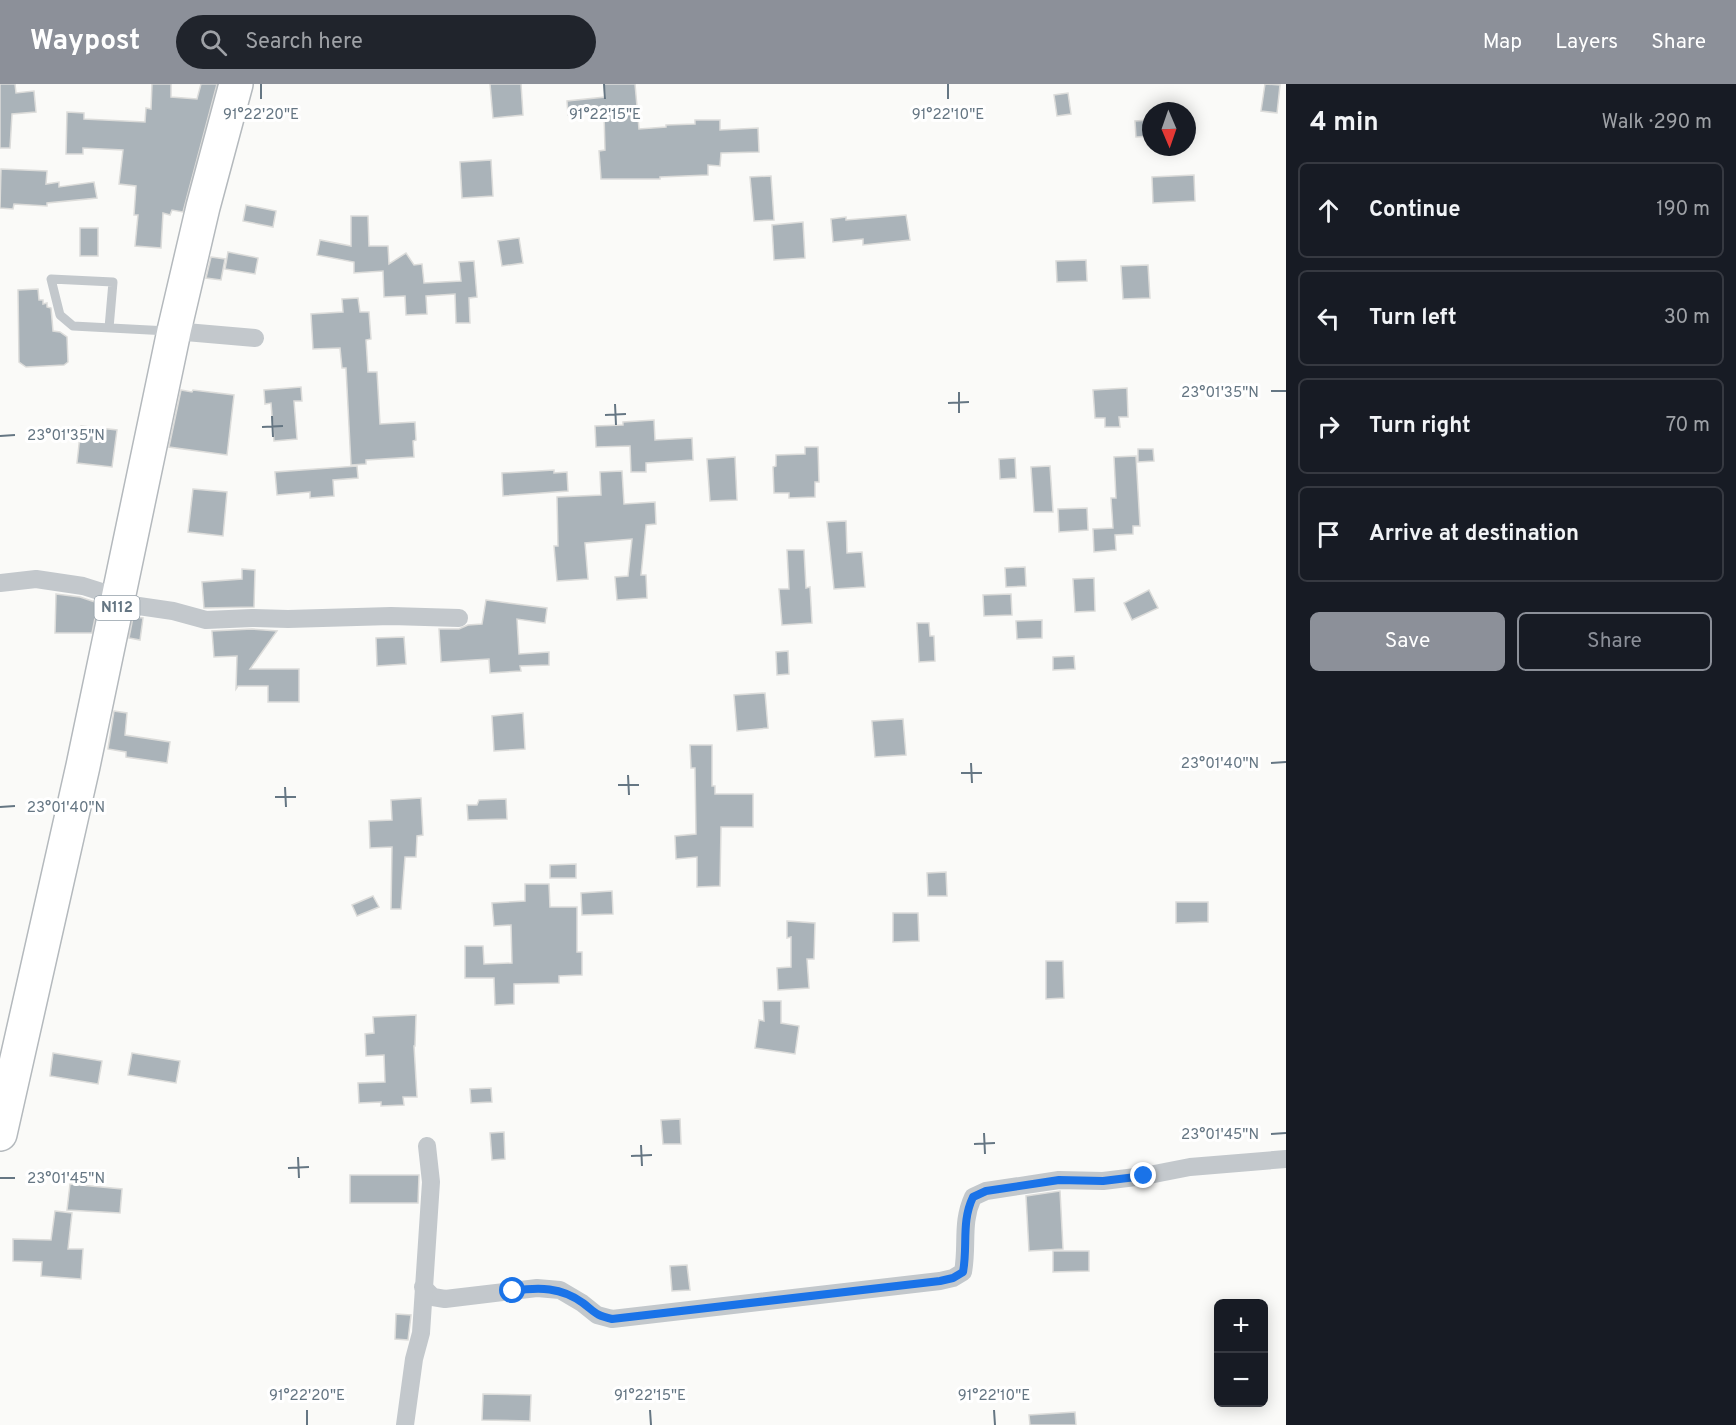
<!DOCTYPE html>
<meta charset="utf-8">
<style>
:root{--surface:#171b24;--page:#20242c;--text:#f1f3f6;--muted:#9ea1a6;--line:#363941;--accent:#8c9099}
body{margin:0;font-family:Overpass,sans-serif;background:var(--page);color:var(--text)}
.controls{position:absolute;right:18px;bottom:18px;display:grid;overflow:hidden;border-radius:9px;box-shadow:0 3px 15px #0003}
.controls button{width:54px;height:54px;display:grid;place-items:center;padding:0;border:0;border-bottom:2px solid var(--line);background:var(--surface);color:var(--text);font:30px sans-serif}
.compass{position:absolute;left:1142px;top:18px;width:54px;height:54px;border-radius:50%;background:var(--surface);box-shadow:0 3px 15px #0003;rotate:178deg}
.stop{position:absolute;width:18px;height:18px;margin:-14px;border:4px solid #1a73e8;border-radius:50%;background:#fff}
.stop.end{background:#1a73e8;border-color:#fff;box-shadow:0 2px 6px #0008}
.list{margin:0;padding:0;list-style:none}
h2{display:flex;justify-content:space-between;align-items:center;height:78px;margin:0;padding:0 24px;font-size:26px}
h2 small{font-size:20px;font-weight:400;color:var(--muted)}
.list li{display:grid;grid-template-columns:39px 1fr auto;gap:18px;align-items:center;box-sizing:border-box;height:96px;margin:0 12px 12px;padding:0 12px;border:2px solid var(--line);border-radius:9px}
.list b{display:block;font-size:22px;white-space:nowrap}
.list em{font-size:20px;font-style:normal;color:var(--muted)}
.actions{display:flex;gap:12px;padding:18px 24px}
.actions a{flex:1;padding:14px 0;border:2px solid var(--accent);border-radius:9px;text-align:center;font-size:21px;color:var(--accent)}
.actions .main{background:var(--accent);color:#fff}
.icon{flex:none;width:33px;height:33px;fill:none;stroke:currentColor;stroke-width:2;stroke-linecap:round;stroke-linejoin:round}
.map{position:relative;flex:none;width:1286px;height:1341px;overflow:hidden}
header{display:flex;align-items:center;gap:36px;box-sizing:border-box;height:84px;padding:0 30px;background:var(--accent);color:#fff}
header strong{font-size:28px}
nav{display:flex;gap:33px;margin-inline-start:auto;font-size:21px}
.search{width:420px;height:54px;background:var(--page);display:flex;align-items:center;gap:15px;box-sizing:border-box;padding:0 21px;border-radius:33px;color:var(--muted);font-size:22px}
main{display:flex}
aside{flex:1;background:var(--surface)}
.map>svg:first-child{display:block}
.building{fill:#aab3b9;stroke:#dcdcda;stroke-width:1.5}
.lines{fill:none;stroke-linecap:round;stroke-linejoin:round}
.highway-casing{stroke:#b4b9bd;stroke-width:36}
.lane{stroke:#c3c8cc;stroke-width:9}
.street{stroke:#c3c8cc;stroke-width:18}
.highway{stroke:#fff;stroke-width:33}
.route{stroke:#1a73e8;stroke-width:8}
.ticks{fill:none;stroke:#657683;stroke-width:2}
.labels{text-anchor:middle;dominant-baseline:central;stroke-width:6;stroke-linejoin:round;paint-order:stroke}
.shield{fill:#fff;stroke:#939fa8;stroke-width:1.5}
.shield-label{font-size:15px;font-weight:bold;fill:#657683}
.ticks-label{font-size:15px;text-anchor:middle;fill:#657683;stroke:#fff;stroke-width:6;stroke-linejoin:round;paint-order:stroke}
</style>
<header>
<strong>Waypost</strong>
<div class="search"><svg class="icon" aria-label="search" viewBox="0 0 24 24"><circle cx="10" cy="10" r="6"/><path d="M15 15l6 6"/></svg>Search here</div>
<nav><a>Map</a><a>Layers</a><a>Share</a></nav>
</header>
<main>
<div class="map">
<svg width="1286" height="1341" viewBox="0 0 1286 1341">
<rect width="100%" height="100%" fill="#fafaf8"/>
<!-- building -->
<g class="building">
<path d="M 0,0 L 15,0 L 16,9 L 34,7 L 36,28 L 12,30 L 10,64 L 0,64 Z"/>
<path d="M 152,0 L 171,0 L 171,13 L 197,15 L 201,0 L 217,0 L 183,128 L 172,126 L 170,131 L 163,129 L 161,164 L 135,162 L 138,131 L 134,131 L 136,102 L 119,100 L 123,66 L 83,64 L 83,70 L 66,70 L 67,28 L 84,29 L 84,35 L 145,38 L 146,24 L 151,25 Z"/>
<path d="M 490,0 L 521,0 L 523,31 L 493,34 Z"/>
<path d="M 604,0 L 635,0 L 639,45 L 666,43 L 666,41 L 695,40 L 695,36 L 720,36 L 720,46 L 758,44 L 759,68 L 721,69 L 720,82 L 708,81 L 708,91 L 660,93 L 660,95 L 601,95 L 599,67 L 605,66 L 604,29 L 568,31 L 567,17 L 605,13 Z"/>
<path d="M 1265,0 L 1280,1 L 1277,29 L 1261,27 Z"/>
<path d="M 1068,9 L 1071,30 L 1057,32 L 1054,11 Z"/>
<path d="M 1151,36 L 1151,52 L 1136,53 L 1135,37 Z"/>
<path d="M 491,76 L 493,112 L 462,114 L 460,78 Z"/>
<path d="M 1,85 L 47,87 L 46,100 L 59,98 L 59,103 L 94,98 L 97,114 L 47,119 L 47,122 L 14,120 L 13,125 L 0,124 Z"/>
<path d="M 1194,91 L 1195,117 L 1153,119 L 1152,93 Z"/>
<path d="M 771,92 L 774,136 L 754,137 L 750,93 Z"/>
<path d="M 246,121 L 276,127 L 273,143 L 243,137 Z"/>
<path d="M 906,131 L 910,156 L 863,161 L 863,155 L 833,158 L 831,135 L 846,133 L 846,136 Z"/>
<path d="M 351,132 L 368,132 L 369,162 L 388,162 L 389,180 L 406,169 L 414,181 L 422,180 L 424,199 L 461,197 L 459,178 L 474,177 L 477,213 L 469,214 L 470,239 L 456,239 L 455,210 L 426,212 L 427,230 L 406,231 L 405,212 L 384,213 L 383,187 L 354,189 L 354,178 L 317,171 L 320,156 L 351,162 Z"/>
<path d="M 803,138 L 805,174 L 774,176 L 772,141 Z"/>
<rect x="80" y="144" width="18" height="28"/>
<path d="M 519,154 L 523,179 L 502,182 L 498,157 Z"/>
<path d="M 228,168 L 258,174 L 255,190 L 225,185 Z"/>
<path d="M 211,173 L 225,175 L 221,196 L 206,194 Z"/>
<path d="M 1086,176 L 1087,197 L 1057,198 L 1056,177 Z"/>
<path d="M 1148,181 L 1150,214 L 1123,215 L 1121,182 Z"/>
<path d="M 38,205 L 39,216 L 43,216 L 43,220 L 47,219 L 47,223 L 51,224 L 53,247 L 60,248 L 67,253 L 68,278 L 64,281 L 26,283 L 19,278 L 18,206 Z"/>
<path d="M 358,214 L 360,228 L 369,228 L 371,255 L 366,256 L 368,288 L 377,288 L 380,340 L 415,338 L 416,356 L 413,357 L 414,373 L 366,376 L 366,380 L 351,381 L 346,284 L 342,284 L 340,264 L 313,265 L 311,230 L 343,228 L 342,215 Z"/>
<path d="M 301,303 L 302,317 L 294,317 L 297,355 L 274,357 L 271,319 L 265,320 L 264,306 Z"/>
<path d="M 1127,304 L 1128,333 L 1119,333 L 1120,343 L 1105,343 L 1105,334 L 1095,334 L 1093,306 Z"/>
<path d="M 181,306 L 192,308 L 193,306 L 234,311 L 227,371 L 169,363 Z"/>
<path d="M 654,336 L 655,356 L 692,354 L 693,376 L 646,379 L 646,388 L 631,388 L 630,362 L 596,363 L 595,342 L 623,341 L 623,338 Z"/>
<path d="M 81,342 L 117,346 L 112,383 L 77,379 Z"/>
<path d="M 805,363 L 818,363 L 819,398 L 815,398 L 815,413 L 789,414 L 789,409 L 774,409 L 773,383 L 776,382 L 776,371 L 805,370 Z"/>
<path d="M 1138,365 L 1153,365 L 1154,377 L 1138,378 Z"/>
<path d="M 1136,372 L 1140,442 L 1133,442 L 1133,450 L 1115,451 L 1116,466 L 1094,468 L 1093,445 L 1113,444 L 1111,414 L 1116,414 L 1114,373 Z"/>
<path d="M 735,373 L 737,416 L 710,417 L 707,375 Z"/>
<path d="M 1015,374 L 1016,394 L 1000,395 L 999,375 Z"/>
<path d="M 357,382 L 358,394 L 333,396 L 334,412 L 310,414 L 310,408 L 277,411 L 275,388 Z"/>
<path d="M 1050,382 L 1053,428 L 1034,428 L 1031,383 Z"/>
<path d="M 554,386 L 554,389 L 567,388 L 568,407 L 503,412 L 502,389 Z"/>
<path d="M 622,387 L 624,420 L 655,418 L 656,440 L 646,441 L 641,491 L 646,491 L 647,514 L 617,516 L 615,493 L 628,492 L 632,455 L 585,459 L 588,495 L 557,497 L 554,462 L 558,462 L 557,413 L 601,411 L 600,388 Z"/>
<path d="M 193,405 L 227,408 L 223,452 L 188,448 Z"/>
<path d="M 1087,424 L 1088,446 L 1059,448 L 1058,425 Z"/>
<path d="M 846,437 L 847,469 L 862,468 L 865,503 L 834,505 L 827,438 Z"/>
<path d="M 787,466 L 804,466 L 806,504 L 810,503 L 812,539 L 782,541 L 779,505 L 789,505 Z"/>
<path d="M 1025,483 L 1026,502 L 1006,503 L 1005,484 Z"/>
<path d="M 242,485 L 255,486 L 254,523 L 204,524 L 202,498 L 242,495 Z"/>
<path d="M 1094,494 L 1095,527 L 1075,528 L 1073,495 Z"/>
<path d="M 1149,506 L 1158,524 L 1132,536 L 1124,519 Z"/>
<path d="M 56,510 L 80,513 L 98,519 L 92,549 L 55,549 Z"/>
<path d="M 1011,510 L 1012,531 L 984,532 L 983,511 Z"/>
<path d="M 486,516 L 547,524 L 545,539 L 517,535 L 519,570 L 549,568 L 549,581 L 520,582 L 521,587 L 490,589 L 489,575 L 441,578 L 439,545 L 459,545 L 468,541 L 482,540 Z"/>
<path d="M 133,533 L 143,534 L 140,556 L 129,554 Z"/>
<path d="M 1042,536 L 1042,554 L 1017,555 L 1016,537 Z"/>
<path d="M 917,539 L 929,539 L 930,552 L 934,552 L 935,577 L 919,578 Z"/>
<path d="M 252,545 L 277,547 L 250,585 L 299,585 L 299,618 L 268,618 L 268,602 L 238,602 L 236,605 L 237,572 L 214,573 L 212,547 Z"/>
<path d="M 404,553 L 406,580 L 377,582 L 376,554 Z"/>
<path d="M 788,567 L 789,590 L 777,591 L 776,568 Z"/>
<path d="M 1074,572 L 1075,585 L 1053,586 L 1053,573 Z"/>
<path d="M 765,609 L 768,644 L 737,647 L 734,611 Z"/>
<path d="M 114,627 L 127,629 L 125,651 L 170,658 L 167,679 L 126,673 L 126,668 L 108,665 Z"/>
<path d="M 523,629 L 525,665 L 494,667 L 492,632 Z"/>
<path d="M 903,635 L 906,671 L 875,673 L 872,637 Z"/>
<path d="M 690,661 L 712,661 L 712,702 L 715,702 L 715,710 L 753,710 L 753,743 L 721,743 L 720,802 L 697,803 L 697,773 L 676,775 L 675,752 L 696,750 L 695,684 L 691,684 Z"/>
<path d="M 421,714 L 423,751 L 417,752 L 416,773 L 405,773 L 401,825 L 391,825 L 392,763 L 370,764 L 369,737 L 392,736 L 391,716 Z"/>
<path d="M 506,715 L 507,735 L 468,736 L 467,721 L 477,721 L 479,716 Z"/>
<path d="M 576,780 L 576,794 L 550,794 L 550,781 Z"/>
<path d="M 946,788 L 947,812 L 928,812 L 927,789 Z"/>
<path d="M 525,800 L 549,800 L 550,823 L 577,823 L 577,868 L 582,868 L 582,891 L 559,892 L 559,899 L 514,900 L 514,920 L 495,921 L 494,894 L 465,894 L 465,862 L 483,862 L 484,880 L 512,879 L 511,841 L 494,842 L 492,819 L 525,817 Z"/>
<path d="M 612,807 L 613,830 L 582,831 L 581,809 Z"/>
<path d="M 373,812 L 379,823 L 357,832 L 352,821 Z"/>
<path d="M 1176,818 L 1208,818 L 1208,838 L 1176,839 Z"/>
<path d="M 893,829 L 918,829 L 919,857 L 893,858 Z"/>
<path d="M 787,837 L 815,839 L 814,875 L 807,875 L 809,904 L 778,906 L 777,884 L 791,883 L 791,853 L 787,854 Z"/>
<path d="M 1046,877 L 1063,877 L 1064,914 L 1046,915 Z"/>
<path d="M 763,917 L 781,917 L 781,939 L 799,942 L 795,970 L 755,964 L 759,936 L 764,937 Z"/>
<path d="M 416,931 L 415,962 L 414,962 L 417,1013 L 403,1013 L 404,1021 L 381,1022 L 381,1018 L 359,1019 L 358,999 L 385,998 L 384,971 L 366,972 L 365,950 L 374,949 L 373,933 Z"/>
<path d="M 53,969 L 102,977 L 98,1000 L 50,992 Z"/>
<path d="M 132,969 L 180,977 L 176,999 L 128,991 Z"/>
<path d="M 491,1004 L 492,1018 L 471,1019 L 470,1005 Z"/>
<path d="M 680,1035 L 681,1060 L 663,1060 L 661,1036 Z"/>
<path d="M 504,1048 L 505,1075 L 492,1076 L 490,1049 Z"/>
<path d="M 350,1091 L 419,1091 L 418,1119 L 350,1119 Z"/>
<path d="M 70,1100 L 122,1105 L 120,1129 L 67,1126 Z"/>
<path d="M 1060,1107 L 1063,1165 L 1029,1167 L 1026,1112 Z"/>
<path d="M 55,1127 L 72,1129 L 68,1165 L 83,1165 L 81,1195 L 41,1192 L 42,1178 L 13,1177 L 13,1155 L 51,1156 Z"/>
<path d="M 1053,1167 L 1089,1167 L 1089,1187 L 1053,1188 Z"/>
<path d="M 687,1181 L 690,1206 L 672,1207 L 670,1182 Z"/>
<path d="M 396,1230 L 411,1231 L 408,1256 L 395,1255 Z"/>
<path d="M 483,1310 L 531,1311 L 530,1337 L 482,1336 Z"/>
<path d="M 1075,1328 L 1076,1341 L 1030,1341 L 1029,1331 Z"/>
</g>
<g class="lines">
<!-- highway casing -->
<g class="highway-casing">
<path id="highway" d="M 0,1050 L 83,682 L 174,247 L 203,123 L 236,0"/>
</g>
<!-- lane -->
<path class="lane" d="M 109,244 L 113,198 L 51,195 L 60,231 L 73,242 L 168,247"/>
<!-- street -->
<g class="street">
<path d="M 174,247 L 255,254"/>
<path d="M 0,499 L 36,495 L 83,502 L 102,508 L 118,519 L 173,527 L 206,536 L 252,534 L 288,535 L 391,532 L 459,534"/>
<path d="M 423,1203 L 433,1213 L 445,1215 L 537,1204 L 560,1206 L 582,1219 L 597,1231 L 612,1235 L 940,1197 L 953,1194 L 963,1188 C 968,1161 961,1139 973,1113 L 986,1107 L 1059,1096 L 1103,1097 L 1144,1092 L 1190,1083 L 1286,1075"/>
<path d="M 405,1341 L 414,1275 L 421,1249 L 431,1098 L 427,1062"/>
</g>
<!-- highway -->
<use href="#highway" class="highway"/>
</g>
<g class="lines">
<!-- route -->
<path class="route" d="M 513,1207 C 539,1203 561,1203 583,1219 C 596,1229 595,1231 612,1235 L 940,1197 L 953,1194 L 963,1188 C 968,1162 961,1138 973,1113 L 986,1107 L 1059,1096 L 1103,1097 L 1144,1092"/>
</g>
<!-- ticks -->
<path class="ticks" d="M 261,0 L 261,15M 604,0 L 605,15M 948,0 L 948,15M 1271,307 L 1286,307M 959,308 L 959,329M 948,319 L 969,318M 615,320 L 616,341M 605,331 L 626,330M 272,332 L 273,353M 262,343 L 283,342M 0,352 L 15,351M 971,679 L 972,699M 1271,679 L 1286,678M 961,689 L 982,689M 628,691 L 629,711M 618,701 L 639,701M 285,703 L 286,723M 275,713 L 296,713M 0,723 L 15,722M 984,1049 L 985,1070M 1271,1050 L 1286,1049M 974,1060 L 995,1059M 641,1061 L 642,1082M 631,1072 L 652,1071M 298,1073 L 299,1094M 288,1084 L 309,1083M 0,1094 L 15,1094M 307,1326 L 307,1341M 650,1326 L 651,1341M 994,1326 L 995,1341"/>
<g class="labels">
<!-- shield labels -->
<rect class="shield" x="94.5" y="512" width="45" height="24" rx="4.5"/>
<g class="shield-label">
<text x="117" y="524">N112</text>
</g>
</g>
<g class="ticks-label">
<text x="261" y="35">91°22'20"E</text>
<text x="605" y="35">91°22'15"E</text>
<text x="948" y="35">91°22'10"E</text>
<text x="1220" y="313">23°01'35"N</text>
<text x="66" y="356">23°01'35"N</text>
<text x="1220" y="684">23°01'40"N</text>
<text x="66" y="728">23°01'40"N</text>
<text x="1220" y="1055">23°01'45"N</text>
<text x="66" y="1099">23°01'45"N</text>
<text x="307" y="1316">91°22'20"E</text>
<text x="650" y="1316">91°22'15"E</text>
<text x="994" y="1316">91°22'10"E</text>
</g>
</svg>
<div class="controls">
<button>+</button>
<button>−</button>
</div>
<svg class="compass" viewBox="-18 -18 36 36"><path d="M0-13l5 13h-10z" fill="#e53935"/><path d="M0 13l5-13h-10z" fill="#9ea1a6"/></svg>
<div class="stop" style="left:513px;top:1207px"></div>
<div class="stop end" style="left:1144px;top:1092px"></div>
</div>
<aside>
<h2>4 min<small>Walk · 290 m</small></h2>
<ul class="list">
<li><svg class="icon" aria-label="ahead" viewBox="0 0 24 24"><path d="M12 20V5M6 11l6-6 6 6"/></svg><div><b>Continue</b></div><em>190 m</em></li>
<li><svg class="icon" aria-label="left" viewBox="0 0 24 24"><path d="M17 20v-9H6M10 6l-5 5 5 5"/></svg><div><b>Turn left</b></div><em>30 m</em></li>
<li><svg class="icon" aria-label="right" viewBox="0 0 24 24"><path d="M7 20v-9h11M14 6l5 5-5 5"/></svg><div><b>Turn right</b></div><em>70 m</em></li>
<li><svg class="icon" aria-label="arrive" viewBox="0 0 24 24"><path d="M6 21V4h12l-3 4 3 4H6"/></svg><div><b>Arrive at destination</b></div></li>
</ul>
<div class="actions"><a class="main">Save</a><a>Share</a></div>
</aside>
</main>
